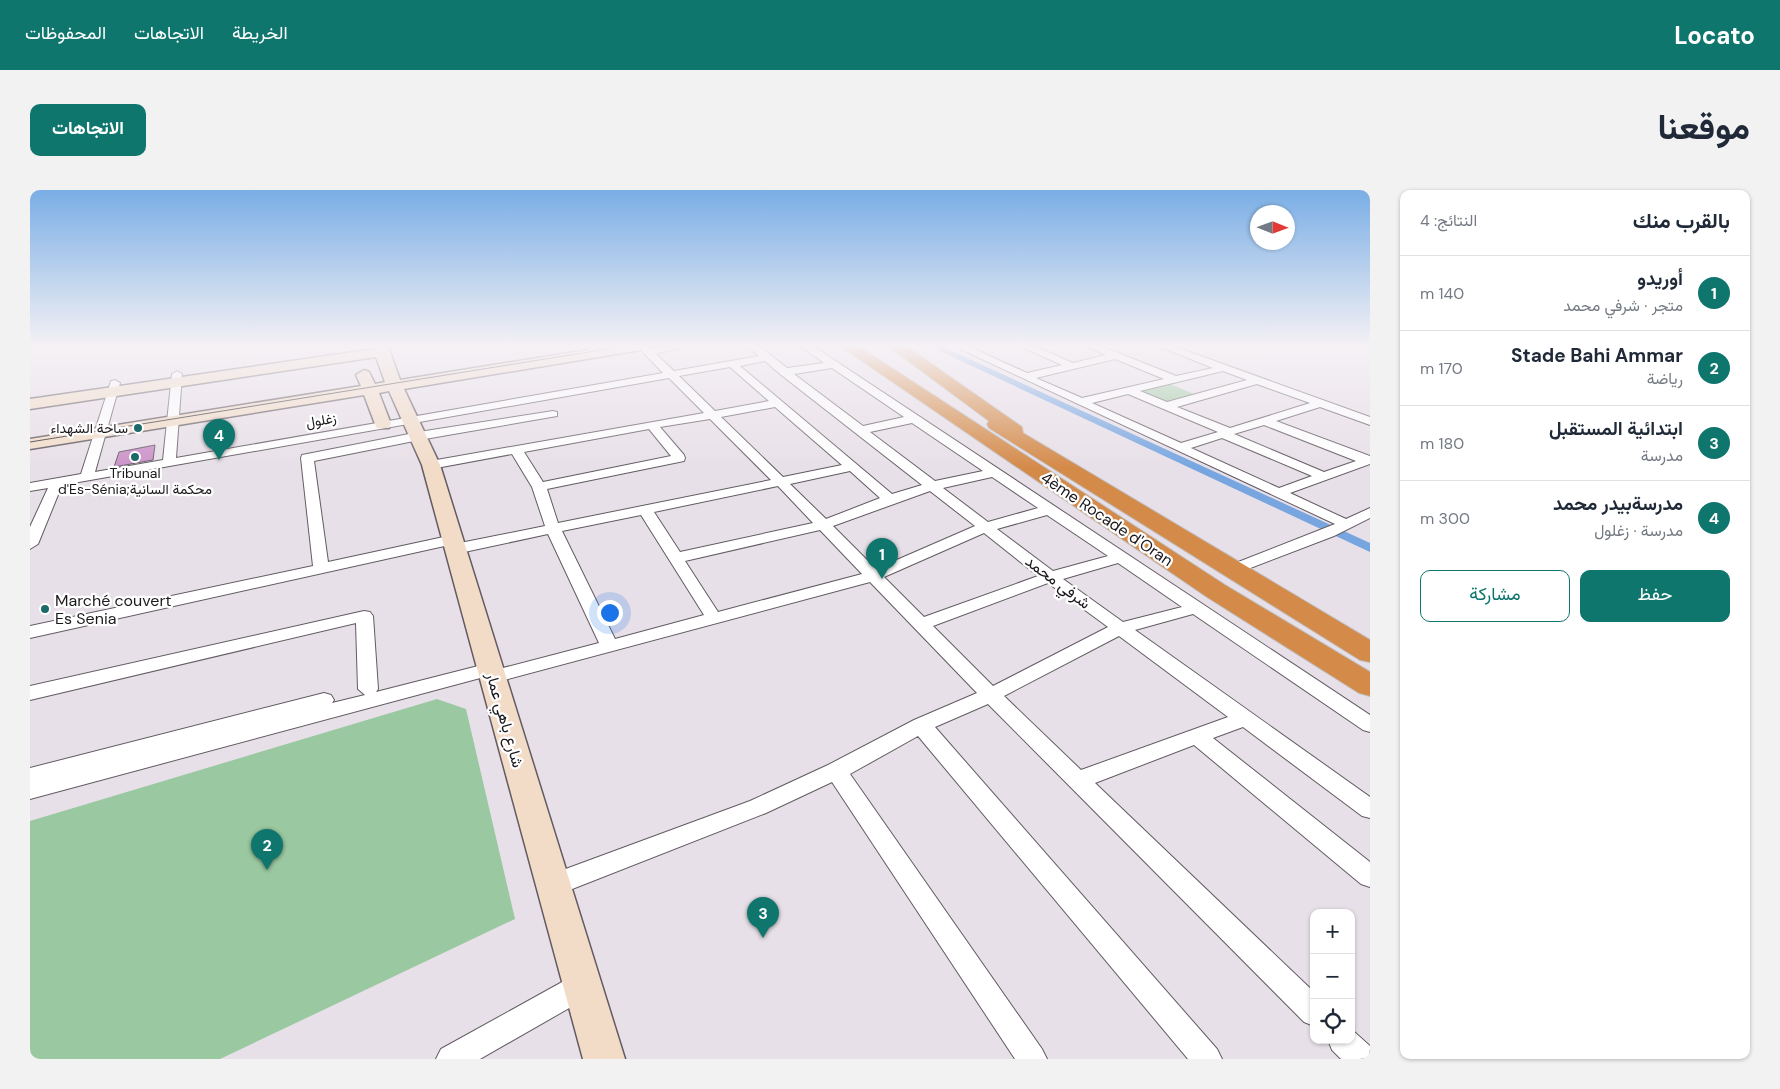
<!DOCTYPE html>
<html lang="ar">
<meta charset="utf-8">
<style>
:root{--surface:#fff;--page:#f2f2f3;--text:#1f2937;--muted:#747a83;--line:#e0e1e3;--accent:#0f766e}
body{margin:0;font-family:"DM Sans",Vazirmatn,sans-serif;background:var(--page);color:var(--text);direction:rtl}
.controls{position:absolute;right:15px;bottom:15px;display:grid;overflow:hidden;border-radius:10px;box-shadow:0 1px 4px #0004}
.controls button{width:45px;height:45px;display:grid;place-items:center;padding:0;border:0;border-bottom:1px solid var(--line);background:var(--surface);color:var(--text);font:25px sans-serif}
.compass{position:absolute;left:1220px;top:15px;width:45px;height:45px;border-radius:50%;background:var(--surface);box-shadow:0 1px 4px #0004;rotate:91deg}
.you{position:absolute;left:579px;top:422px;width:18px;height:18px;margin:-12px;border:4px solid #fff;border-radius:50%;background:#1a73e8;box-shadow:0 0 0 8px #1a73e833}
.badge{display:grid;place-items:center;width:32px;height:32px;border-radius:50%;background:var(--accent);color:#fff;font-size:16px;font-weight:700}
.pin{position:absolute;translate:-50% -41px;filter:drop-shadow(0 1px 2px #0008)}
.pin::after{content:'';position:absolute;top:26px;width:18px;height:15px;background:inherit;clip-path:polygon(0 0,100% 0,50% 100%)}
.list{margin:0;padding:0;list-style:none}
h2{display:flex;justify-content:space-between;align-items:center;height:65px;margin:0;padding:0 20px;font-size:21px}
h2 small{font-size:16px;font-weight:400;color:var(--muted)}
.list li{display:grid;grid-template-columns:32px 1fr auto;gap:15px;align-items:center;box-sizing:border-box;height:75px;padding:0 20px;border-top:1px solid var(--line)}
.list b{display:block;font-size:19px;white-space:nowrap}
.list p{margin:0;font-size:16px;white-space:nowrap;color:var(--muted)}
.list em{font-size:16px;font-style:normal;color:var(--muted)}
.actions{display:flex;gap:10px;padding:15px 20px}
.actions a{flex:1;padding:11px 0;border:1px solid var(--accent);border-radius:10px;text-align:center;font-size:18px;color:var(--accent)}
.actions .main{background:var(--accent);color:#fff}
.icon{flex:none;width:28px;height:28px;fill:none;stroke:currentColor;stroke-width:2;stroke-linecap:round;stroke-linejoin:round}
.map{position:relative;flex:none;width:1340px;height:869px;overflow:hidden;direction:ltr;border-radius:10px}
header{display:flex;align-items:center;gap:30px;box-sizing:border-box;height:70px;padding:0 25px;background:var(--accent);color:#fff}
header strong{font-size:24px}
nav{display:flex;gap:28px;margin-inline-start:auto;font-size:18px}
.intro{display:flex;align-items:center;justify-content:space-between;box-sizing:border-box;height:120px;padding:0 30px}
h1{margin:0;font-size:35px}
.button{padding:12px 22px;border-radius:10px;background:var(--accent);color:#fff;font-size:18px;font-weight:700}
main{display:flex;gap:30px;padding:0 30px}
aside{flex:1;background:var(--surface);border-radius:10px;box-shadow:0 1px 4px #0004}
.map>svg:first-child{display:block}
.green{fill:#9ac8a0}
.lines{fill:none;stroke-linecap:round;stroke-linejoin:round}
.canal{fill:#76a5e0;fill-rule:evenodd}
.building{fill:#cb92c9;stroke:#655e65}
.street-casing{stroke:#625b62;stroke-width:2}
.secondary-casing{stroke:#625b62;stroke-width:3}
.highway-casing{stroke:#bfbfbf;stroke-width:2}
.street{fill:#fff;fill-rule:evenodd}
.secondary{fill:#f2dcc8;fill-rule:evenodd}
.highway{fill:#d48a49;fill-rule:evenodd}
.tram{stroke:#383538;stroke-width:1}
.poi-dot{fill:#1c696a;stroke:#fff;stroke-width:2}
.labels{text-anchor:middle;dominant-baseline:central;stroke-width:4.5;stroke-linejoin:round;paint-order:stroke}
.far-street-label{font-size:14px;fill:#1c191c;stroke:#fff}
.far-poi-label{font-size:14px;fill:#1c191c;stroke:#fff;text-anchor:end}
.street-label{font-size:16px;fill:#1c191c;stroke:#fff}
.poi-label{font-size:16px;fill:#1c191c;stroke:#fff;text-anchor:start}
</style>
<header>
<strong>Locato</strong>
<nav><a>الخريطة</a><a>الاتجاهات</a><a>المحفوظات</a></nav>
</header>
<div class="intro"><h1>موقعنا</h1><a class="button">الاتجاهات</a></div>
<main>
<aside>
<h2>بالقرب منك<small>النتائج: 4</small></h2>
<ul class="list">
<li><span class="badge">1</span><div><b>أوريدو</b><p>متجر · شرفي محمد</p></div><em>140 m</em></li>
<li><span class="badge">2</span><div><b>Stade Bahi Ammar</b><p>رياضة</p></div><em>170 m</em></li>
<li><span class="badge">3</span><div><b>ابتدائية المستقبل</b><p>مدرسة</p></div><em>180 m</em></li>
<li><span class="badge">4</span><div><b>مدرسةبيدر محمد</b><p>مدرسة · زغلول</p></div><em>300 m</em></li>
</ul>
<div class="actions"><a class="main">حفظ</a><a>مشاركة</a></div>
</aside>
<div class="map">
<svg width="1340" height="869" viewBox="0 0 1340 869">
<rect width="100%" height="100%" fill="#e8e0e8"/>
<!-- green -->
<g class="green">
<path d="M 1140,194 L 1164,204 L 1135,212 L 1110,201 Z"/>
<path d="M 407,509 L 436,519 L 485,729 L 190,869 L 0,869 L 0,631 Z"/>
</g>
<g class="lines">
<!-- canal -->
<path class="canal" d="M 899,156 L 911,156 L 1340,353 L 1340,362 Z"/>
</g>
<!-- building -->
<path class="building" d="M 125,255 L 123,270 L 84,277 L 89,262 Z"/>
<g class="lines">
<!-- street casing -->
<g class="street-casing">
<g id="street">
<path d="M 558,156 L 568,156 L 569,158 L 564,161 Z"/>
<path d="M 607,156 L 618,156 L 621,159 L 656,156 L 626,164 L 644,181 L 729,166 L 717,156 L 729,156 L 757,178 L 794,173 L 771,156 L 783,156 L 1340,525 L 1340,542 L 1333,540 L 1163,424 L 1105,440 L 1340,607 L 1340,628 L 1332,626 L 1213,537 L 1183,548 L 1340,672 L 1340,697 L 1331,694 L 1164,555 L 1065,593 L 1284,802 L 1284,836 L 1274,832 L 958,514 L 905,537 L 1187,859 L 1192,869 L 1158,869 L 888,546 L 820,584 L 1012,859 L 1017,869 L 985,869 L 802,592 L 736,623 L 532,703 L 523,706 L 514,703 L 511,695 L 514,687 L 720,611 L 798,575 L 884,530 L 947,503 L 840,392 L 463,493 L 456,492 L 454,487 L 0,609 L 0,578 L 294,503 L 301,505 L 304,510 L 302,513 L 335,505 L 328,499 L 326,433 L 0,510 L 0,496 L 334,421 L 340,422 L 343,426 L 348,499 L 346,502 L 460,473 L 467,475 L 469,479 L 569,453 L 518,344 L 425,364 L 417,359 L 425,354 L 515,336 L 502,297 L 482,264 L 401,279 L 394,275 L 401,271 L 674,223 L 639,188 L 32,295 L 8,354 L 0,359 L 0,337 L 18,298 L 0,301 L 0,293 L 51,284 L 81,191 L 85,190 L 90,193 L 65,282 L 133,270 L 142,184 L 147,181 L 152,184 L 146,268 L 633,183 ZM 735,171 L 750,184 L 892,295 L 862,304 L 710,176 ZM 700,177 L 739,211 L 685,221 L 649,186 ZM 802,178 L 874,227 L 833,236 L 764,184 ZM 745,217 L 812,275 L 753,287 L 691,227 ZM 680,229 L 741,290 L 528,333 L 517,299 L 654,271 L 655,268 L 654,265 L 630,237 ZM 882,233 L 953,281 L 905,291 L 840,242 ZM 619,239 L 641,266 L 513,292 L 494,262 ZM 820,281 L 850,308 L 796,329 L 760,294 ZM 962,287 L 1008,318 L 958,332 L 913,298 ZM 748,296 L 783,333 L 650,362 L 624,322 ZM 900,301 L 945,336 L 846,379 L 803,336 ZM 611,325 L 674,425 L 585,449 L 532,341 ZM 1017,325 L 1078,366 L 1023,381 L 967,339 ZM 790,340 L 832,384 L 688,422 L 655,371 ZM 954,343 L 1008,386 L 894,427 L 854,387 ZM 1088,373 L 1152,417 L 1093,432 L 1033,389 ZM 1018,393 L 1078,437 L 963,496 L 903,436 ZM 1089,446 L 1198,527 L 1051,580 L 974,506 Z"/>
<path d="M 924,156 L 938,156 L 997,183 L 1032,175 L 990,156 L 1004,156 L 1043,173 L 1076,165 L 1056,156 L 1071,156 L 1146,186 L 1183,178 L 1128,156 L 1143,156 L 1340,227 L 1340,235 L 1290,217 L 1246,231 L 1340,266 L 1340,274 L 1260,303 L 1316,329 L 1340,318 L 1340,328 L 1304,346 L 1210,382 L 1198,382 L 1196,379 L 1198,376 L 1305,334 ZM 1085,169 L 1134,189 L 1052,208 L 1006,188 ZM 1193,181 L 1217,190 L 1137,212 L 1110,201 ZM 1227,194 L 1280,213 L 1200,238 L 1147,217 ZM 1098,204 L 1188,242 L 1151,253 L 1062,213 ZM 1234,235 L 1326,271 L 1294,282 L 1204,244 ZM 1192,248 L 1282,286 L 1249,298 L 1161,258 Z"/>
<path d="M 523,221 L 527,222 L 527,226 L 389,250 L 284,271 L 298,372 L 423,345 L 431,350 L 428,353 L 0,448 L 0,436 L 283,376 L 271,268 L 272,265 L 389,242 Z"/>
<path d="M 552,781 L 562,785 L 566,795 L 562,805 L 450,869 L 406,869 L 411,859 Z"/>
<path d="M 1321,839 L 1340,856 L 1340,869 L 1311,869 L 1302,860 L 1298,850 L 1321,850 Z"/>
</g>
</g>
<!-- secondary casing -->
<g class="secondary-casing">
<path id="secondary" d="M 344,156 L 358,156 L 370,190 L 582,156 L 618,156 L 611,160 L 374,199 L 410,275 L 595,869 L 553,869 L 392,275 L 359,201 L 349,203 L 361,234 L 359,238 L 347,238 L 345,234 L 334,205 L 0,259 L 0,249 L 331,196 L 326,185 L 334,180 L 339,182 L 345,194 L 355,192 L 346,167 L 0,219 L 0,209 L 344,159 Z"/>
</g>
<!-- highway casing -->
<g class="highway-casing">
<g id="highway">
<path d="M 810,156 L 828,156 L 1195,395 L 1340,482 L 1340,506 L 1329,503 L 1177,407 Z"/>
<path d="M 858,156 L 876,156 L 992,237 L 993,243 L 1340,450 L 1340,472 L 1330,470 L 959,238 L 957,234 L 959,231 Z"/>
</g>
</g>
<!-- street -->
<use href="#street" class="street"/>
<!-- secondary -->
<use href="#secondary" class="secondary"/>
<!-- highway -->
<use href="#highway" class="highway"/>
<!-- tram -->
<path class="tram" d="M 0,252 L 596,156"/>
</g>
<!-- sky -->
<linearGradient id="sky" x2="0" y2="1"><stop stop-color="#7aaee5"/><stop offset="0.56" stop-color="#f5f1f5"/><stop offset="1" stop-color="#f5f1f5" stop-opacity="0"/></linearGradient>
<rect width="1340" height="278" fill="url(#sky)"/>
<!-- markers -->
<g class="poi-dot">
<circle cx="108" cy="238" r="5"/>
<circle cx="105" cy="267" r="5"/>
<circle cx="15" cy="419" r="5"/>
</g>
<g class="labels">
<!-- far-street labels -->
<g class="far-street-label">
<text transform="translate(291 230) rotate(-10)">زغلول</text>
</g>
<!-- far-poi labels -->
<g class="far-poi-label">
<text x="98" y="238">ساحة الشهداء</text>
<text x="105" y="283" text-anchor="middle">Tribunal<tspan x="105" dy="16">d'Es-Sénia;محكمة السانية</tspan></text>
</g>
<!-- street labels -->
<g class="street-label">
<text transform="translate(1077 329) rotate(34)">4ème Rocade d'Oran</text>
<text transform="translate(1028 392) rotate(37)">شرفي محمد</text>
<text transform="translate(475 530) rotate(74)">شارع باهي عمار</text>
</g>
<!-- poi labels -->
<g class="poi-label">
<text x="25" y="410">Marché couvert<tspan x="25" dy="18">Es Senia</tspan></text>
</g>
</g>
</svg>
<div class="controls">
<button>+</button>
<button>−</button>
<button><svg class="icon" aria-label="locate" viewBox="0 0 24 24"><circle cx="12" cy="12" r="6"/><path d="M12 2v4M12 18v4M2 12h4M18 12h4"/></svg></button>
</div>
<svg class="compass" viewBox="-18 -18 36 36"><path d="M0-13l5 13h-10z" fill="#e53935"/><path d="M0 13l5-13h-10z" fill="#747a83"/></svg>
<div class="you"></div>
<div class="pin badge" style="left:852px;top:389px">1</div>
<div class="pin badge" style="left:237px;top:680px">2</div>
<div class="pin badge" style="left:733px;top:748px">3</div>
<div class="pin badge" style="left:189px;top:270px">4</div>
</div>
</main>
